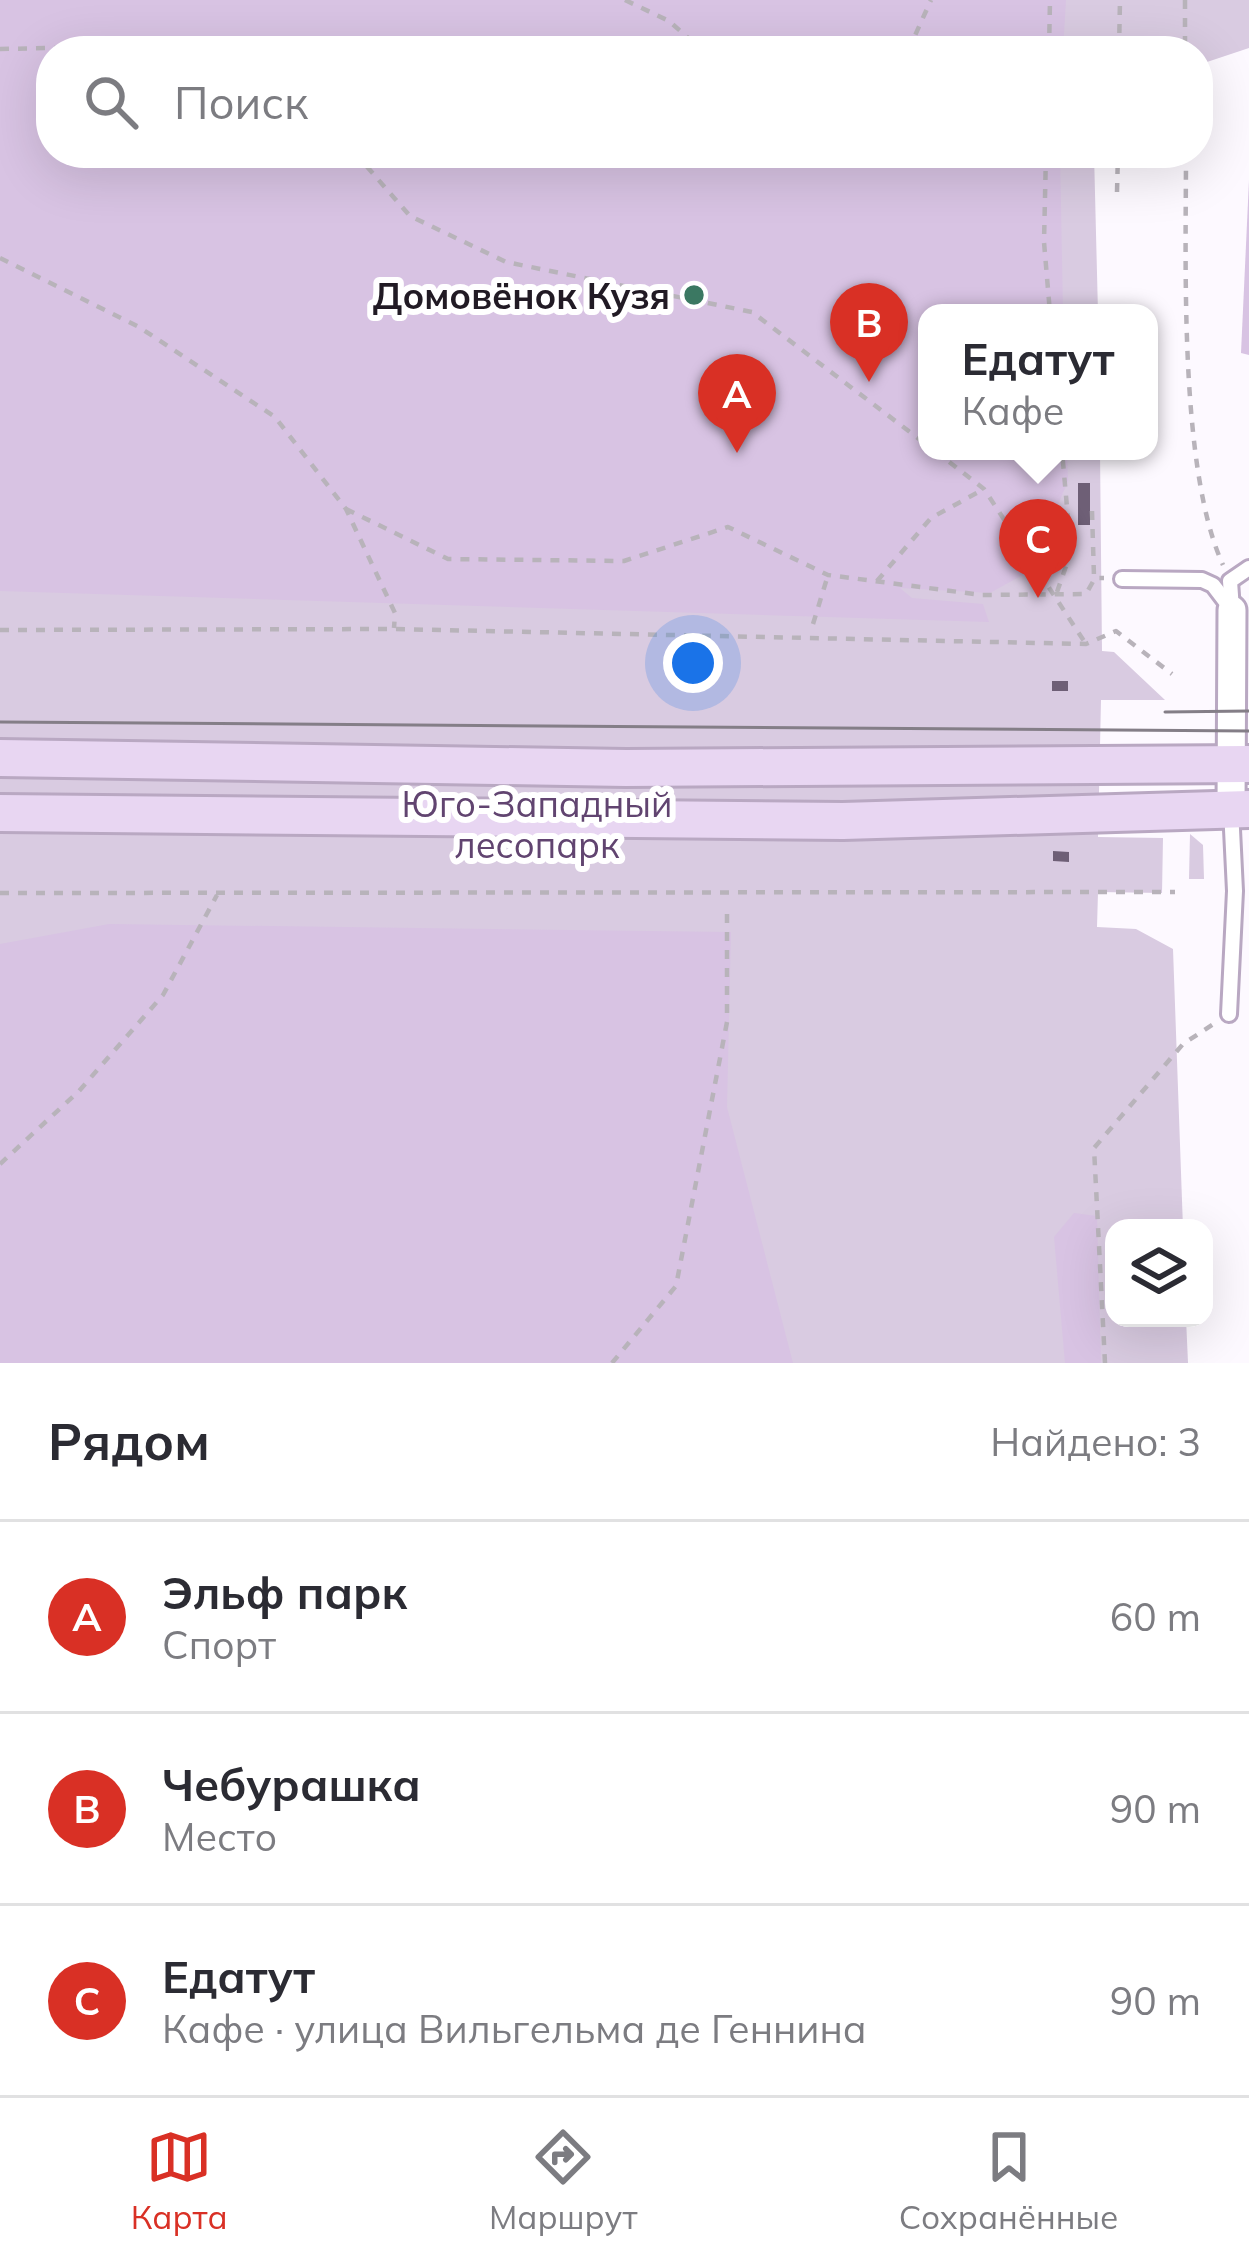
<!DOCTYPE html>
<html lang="ru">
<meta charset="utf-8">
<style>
:root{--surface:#fff;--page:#f2f2f3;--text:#2b2b33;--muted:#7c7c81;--line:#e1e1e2;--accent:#d93025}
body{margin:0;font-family:Mulish,sans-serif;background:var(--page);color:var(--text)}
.controls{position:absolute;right:36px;bottom:36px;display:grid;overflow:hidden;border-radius:24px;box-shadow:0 12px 48px #0002}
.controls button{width:108px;height:108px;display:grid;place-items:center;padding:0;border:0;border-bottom:3px solid var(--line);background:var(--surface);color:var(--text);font:60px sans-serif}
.you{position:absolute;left:693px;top:663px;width:42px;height:42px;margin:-30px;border:9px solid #fff;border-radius:50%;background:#1a73e8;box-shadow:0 0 0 18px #1a73e833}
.badge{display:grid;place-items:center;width:78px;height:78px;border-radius:50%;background:var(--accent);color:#fff;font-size:39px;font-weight:700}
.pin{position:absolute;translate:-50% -99px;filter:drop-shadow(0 3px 6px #0008)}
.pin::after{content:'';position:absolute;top:63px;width:42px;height:36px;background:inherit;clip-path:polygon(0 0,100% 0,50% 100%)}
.popup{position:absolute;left:918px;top:304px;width:240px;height:156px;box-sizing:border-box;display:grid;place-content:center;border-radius:24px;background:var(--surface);filter:drop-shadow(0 3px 9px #0005);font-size:39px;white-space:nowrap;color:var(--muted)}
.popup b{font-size:45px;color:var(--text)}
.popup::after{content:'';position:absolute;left:50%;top:100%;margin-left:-24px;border:24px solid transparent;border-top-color:var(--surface)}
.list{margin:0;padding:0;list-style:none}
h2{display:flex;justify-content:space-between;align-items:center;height:156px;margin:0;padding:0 48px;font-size:51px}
h2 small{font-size:39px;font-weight:400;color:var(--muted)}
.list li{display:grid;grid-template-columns:78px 1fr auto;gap:36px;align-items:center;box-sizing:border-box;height:192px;padding:0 48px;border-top:3px solid var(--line)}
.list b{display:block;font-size:45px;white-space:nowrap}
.list p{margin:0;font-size:39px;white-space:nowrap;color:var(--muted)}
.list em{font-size:39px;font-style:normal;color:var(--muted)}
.icon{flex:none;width:66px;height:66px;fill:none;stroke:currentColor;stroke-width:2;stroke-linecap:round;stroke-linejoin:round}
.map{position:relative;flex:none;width:1249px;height:1363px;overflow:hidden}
.search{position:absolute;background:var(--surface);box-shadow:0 12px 48px #0002;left:36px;right:36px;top:36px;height:132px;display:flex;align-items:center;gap:30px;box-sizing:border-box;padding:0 42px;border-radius:48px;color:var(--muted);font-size:45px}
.sheet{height:732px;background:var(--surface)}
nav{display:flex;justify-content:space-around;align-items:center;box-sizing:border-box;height:168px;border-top:3px solid var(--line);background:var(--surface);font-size:33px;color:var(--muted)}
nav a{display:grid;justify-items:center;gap:6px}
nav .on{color:var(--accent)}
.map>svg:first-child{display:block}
.green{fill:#d9cbe1}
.forest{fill:#d8c3e3}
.building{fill:#6e5f76}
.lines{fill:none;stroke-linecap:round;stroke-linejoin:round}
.lane-casing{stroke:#b9a8c2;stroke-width:20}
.street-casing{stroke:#b9a8c2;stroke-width:33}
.secondary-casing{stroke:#b9a8c2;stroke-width:42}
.path{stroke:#b8b3ba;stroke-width:4.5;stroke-dasharray:9 9;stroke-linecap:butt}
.lane{stroke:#fff;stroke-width:14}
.street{stroke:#fff;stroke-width:27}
.secondary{stroke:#e8d6f2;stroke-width:36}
.tram{stroke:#847e87;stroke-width:3}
.poi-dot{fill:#3b7862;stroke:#fff;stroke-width:4.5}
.labels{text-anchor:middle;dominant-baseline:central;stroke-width:12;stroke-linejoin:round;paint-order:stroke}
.poi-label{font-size:36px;font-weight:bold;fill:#211a24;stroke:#fff;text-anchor:end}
.park-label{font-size:36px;fill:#614470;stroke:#fff}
</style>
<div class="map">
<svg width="1249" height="1363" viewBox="0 0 1249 1363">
<rect width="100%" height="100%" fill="#fdf9ff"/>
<!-- green -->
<g class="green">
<path d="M 0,0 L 1249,0 L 1249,48 L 1198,65 L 1198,51 L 51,51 L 51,153 L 1094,153 L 1098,313 L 927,313 L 927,451 L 1100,451 L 1102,651 L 1114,652 L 1165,700 L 1101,700 L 1098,837 L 1163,838 L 1162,893 L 1098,892 L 1097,927 L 1136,929 L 1173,949 L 1183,1228 L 1114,1228 L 1114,1318 L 1186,1318 L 1188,1363 L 0,1363 Z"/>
<path d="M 1190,834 L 1203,845 L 1204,879 L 1189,879 Z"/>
</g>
<!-- forest -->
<g class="forest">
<path d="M 0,0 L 1066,0 L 1063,51 L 51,51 L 51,153 L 1060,153 L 1063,313 L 927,313 L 927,451 L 1067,451 L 1068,481 L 1030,571 L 990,593 L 900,588 L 912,598 L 983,604 L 989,622 L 0,591 Z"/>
<path d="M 1249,180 L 1249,355 L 1241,353 Z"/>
<path d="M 109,924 L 731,932 L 727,1107 L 793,1363 L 0,1363 L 0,944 Z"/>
<path d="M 1074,1213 L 1097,1216 L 1101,1363 L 1065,1363 L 1054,1237 Z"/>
</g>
<!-- building -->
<g class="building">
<rect x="1078" y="483" width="12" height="42"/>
<rect x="1056" y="510" width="8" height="18"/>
<path d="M 1040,546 L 1062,546 L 1063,566 L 1040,566 Z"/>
<rect x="1052" y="681" width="16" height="10"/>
<path d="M 1053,851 L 1069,852 L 1069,862 L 1053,861 Z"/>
</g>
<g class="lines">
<!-- lane casing -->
<g class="lane-casing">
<g id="lane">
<path d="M 1122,579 L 1202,580 L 1213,585 L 1232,610"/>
<path d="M 1232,610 L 1230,581 L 1249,568"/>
<path d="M 1229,1014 L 1235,891 L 1231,809"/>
</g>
</g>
<!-- street casing -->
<g class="street-casing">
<path id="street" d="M 1231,808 L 1232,610"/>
</g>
<!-- secondary casing -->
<g class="secondary-casing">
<g id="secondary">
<path d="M 0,758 L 626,768 L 1249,764"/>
<path d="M 0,813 L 843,821 L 1249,809"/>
</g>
</g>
<!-- path -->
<g class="path">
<path d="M 625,0 L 669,21 L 703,51"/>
<path d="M 1185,0 L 1185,51"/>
<path d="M 0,49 L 197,45 L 206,51"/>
<path d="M 908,51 L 931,0"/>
<path d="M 1049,51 L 1050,0"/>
<path d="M 1119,51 L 1120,0"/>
<path d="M 355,153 L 410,216 L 506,262 L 752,312 L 927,445"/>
<path d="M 1046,153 L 1044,242 L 1050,313"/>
<path d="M 1186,153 C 1186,262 1179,469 1223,565"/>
<path d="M 1117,192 L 1118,153"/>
<path d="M 0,258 L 139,327 L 275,417 L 346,509 L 395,613 L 394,628"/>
<path d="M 935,451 L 984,489 L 1086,644"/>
<path d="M 346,509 L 448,559 L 624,561 L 728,527 L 828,575 L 982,595 L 1086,594 L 1095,578 L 1104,578"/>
<path d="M 1092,511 L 1094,577"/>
<path d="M 877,581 L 931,518 L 984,489"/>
<path d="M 1057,592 L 1071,552 L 1062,451"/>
<path d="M 813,624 L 828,575"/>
<path d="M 0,630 L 394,629 L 1086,644 L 1116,631 L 1172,674"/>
<path d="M 0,893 L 1175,892"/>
<path d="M 0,1164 L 79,1091 L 163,995 L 217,895"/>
<path d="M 612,1363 L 676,1286 L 727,1022 L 727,913"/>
<path d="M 1105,1363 L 1094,1148 L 1183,1044 L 1215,1023"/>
</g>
<!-- lane -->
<use href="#lane" class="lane"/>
<!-- street -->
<use href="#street" class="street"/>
<!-- secondary -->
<use href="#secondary" class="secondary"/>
<!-- tram -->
<g class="tram">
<path d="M 1165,712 L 1249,711"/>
<path d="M 0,722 L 1249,731"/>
</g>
</g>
<!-- markers -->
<circle class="poi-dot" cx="694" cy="295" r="12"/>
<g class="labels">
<!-- poi labels -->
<g class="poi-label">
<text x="670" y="295">Домовёнок Кузя</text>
</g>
<!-- park labels -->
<g class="park-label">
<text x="537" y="803">Юго-Западный<tspan x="537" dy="41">лесопарк</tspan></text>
</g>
</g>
</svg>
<div class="controls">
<button><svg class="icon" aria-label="layers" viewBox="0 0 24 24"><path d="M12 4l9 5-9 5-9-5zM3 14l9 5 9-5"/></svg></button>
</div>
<div class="you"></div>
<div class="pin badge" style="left:737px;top:453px">A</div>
<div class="pin badge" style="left:869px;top:382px">B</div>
<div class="pin badge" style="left:1038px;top:598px">C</div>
<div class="popup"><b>Едатут</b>Кафе</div>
<div class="search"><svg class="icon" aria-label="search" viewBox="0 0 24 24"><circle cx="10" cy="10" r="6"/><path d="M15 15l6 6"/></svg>Поиск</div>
</div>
<section class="sheet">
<h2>Рядом<small>Найдено: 3</small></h2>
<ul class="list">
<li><span class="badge">A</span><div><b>Эльф парк</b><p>Спорт</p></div><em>60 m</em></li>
<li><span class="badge">B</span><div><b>Чебурашка</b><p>Место</p></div><em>90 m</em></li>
<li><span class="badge">C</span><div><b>Едатут</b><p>Кафе · улица Вильгельма де Геннина</p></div><em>90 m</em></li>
</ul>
</section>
<nav>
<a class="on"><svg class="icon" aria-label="map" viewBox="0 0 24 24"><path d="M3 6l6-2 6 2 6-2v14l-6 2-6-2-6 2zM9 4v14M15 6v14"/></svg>Карта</a>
<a><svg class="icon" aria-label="directions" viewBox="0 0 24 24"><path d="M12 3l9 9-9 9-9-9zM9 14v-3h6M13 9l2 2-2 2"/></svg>Маршрут</a>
<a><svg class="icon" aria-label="saved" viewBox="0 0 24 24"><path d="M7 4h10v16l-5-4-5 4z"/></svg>Сохранённые</a>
</nav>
